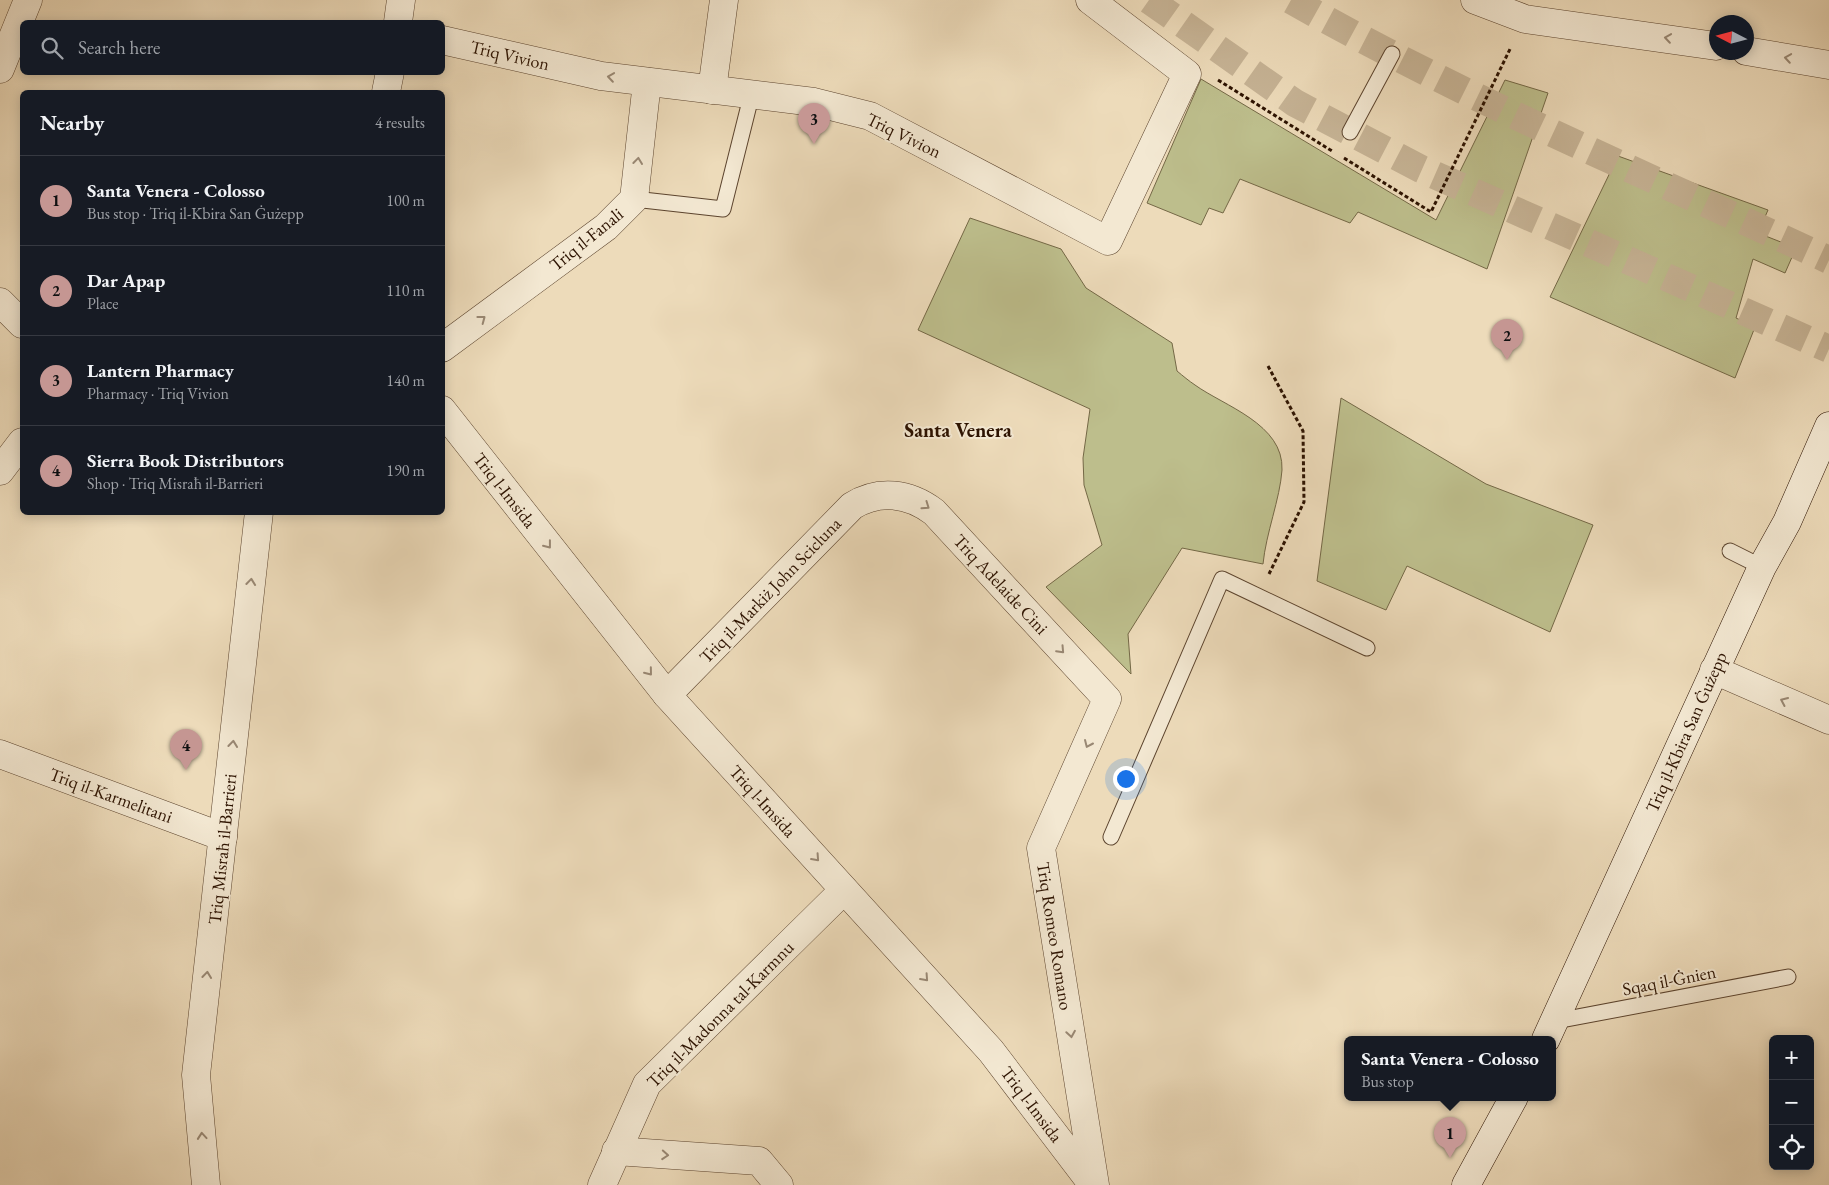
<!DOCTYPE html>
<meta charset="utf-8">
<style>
:root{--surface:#171b24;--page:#242831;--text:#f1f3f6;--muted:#9ea1a6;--line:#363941;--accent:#c59692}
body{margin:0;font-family:"EB Garamond",serif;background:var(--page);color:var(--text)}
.controls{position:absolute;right:15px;bottom:15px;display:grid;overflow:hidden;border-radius:8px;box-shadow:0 2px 12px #0003}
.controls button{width:45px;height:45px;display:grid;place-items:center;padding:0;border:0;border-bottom:1px solid var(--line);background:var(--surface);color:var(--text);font:25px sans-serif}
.compass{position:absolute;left:1709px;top:15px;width:45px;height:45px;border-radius:50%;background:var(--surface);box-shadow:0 2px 12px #0003;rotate:276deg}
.you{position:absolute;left:1125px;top:778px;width:18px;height:18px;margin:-12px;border:4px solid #fff;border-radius:50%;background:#1a73e8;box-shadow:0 0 0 8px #1a73e833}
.badge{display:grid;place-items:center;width:32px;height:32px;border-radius:50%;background:var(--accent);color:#111;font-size:16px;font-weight:700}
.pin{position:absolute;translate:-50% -41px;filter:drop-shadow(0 1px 2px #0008)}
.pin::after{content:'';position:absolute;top:26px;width:18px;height:15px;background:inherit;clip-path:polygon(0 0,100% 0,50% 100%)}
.popup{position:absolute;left:1344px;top:1036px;width:212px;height:65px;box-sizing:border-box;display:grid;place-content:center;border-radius:8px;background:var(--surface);filter:drop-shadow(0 1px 4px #0005);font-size:16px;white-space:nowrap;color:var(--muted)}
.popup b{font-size:19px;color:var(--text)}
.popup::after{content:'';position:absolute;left:50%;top:100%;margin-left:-10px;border:10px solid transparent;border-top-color:var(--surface)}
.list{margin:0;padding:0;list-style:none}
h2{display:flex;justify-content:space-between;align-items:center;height:65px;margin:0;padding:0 20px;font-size:21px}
h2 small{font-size:16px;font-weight:400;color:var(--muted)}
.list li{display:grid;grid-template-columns:32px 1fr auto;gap:15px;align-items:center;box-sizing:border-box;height:90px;padding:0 20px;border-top:1px solid var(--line)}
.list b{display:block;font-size:19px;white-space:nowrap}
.list p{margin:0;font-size:16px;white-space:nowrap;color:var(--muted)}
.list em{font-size:16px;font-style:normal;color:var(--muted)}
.icon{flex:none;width:28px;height:28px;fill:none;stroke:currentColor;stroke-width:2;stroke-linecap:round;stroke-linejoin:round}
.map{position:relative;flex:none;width:1829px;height:1185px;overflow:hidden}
.search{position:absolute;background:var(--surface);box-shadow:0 2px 12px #0003;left:20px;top:20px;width:425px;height:55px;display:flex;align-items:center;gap:12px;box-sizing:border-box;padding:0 18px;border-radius:8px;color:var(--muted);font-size:19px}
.panel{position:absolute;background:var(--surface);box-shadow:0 2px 12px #0003;left:20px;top:90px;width:425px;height:425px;border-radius:8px}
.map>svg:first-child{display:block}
.green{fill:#bdbe8c;stroke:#746846}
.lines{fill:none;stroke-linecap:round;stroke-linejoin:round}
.highway-tunnel{stroke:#c6b395;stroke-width:28;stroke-dasharray:28 14;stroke-linecap:butt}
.lane-casing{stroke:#5c442e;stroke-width:17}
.street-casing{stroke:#5c442e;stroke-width:29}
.secondary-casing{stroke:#2c1200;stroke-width:29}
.path{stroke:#2c1200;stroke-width:3;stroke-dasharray:4 2.5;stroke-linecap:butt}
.lane{stroke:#f3e8d2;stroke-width:15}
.street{stroke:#f3e8d2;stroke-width:28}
.secondary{stroke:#f3e8d2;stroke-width:28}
.oneway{stroke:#998874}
.labels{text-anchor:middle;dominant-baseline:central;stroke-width:4;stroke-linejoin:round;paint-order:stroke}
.street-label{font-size:18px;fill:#2c1200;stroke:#f3e8d2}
.quarter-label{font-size:20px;font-weight:bold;fill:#2c1200;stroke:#f3e8d2}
</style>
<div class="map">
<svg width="1829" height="1185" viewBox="0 0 1829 1185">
<rect width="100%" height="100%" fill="#eddbba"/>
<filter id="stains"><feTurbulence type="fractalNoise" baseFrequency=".004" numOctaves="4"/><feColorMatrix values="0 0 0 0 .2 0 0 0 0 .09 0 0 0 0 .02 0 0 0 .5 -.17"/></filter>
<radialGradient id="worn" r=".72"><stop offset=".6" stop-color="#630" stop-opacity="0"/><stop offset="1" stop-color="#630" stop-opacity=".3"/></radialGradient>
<!-- green -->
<g class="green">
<path d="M 1201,79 L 1436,220 L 1505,80 L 1548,93 L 1487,269 L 1358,212 L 1350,223 L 1240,179 L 1223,213 L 1209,208 L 1201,225 L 1147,203 Z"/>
<path d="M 1618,156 L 1768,210 L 1758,233 L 1796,248 L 1785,273 L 1753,259 L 1736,318 L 1755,327 L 1735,378 L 1550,297 Z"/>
<path d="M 970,218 L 1061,249 L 1086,288 L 1172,343 L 1177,371 C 1183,376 1189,381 1195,385 C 1224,406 1284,424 1282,470 C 1280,499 1266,533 1263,564 L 1182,548 L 1128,634 L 1131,674 L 1046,587 L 1102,545 L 1084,485 L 1083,458 L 1090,409 L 918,330 Z"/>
<path d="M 1341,398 L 1486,484 L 1593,525 L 1550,632 L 1407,566 L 1386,610 L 1317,581 Z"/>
</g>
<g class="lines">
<!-- highway-tunnel -->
<g class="highway-tunnel">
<path d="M 1149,0 L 1295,103 L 1421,169 L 1829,349"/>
<path d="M 1291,0 C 1464,98 1649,176 1829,260"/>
</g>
<!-- lane casing -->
<g class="lane-casing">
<g id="lane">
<path d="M 1350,132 L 1392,54"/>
<path d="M 634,199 L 723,209 L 752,93"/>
<path d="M 1730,551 L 1762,567"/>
<path d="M 1111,837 L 1222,579 L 1367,648"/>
<path d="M 1556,1021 L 1788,977"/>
</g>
</g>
<!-- street casing -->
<g class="street-casing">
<g id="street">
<path d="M 1475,0 L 1525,19 L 1716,46"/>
<path d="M 398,22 L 401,0"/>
<path d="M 442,40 L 601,76 L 814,102 L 870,116 L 1108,241 L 1187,74 L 1090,0"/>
<path d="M 1746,51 L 1829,65"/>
<path d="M 0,69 L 28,0"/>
<path d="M 712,90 L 724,0"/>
<path d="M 386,92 L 390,72"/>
<path d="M 0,302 L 22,324"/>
<path d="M 442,348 L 606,227 L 634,199 L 647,82"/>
<path d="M 442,410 L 667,695 L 991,1051 L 1093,1185"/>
<path d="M 0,471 L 22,442"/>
<path d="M 1714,670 L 1829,720"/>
<path d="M 667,695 L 852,506 C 879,489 909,493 934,512 L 1107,699 L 1041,848 L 1095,1185"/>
<path d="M 0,754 L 223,837"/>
<path d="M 616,1151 L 759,1161 L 779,1185"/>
<path d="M 206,1185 L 196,1075 L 259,512"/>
<path d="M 602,1185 L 647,1084 L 844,890"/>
</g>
</g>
<!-- secondary casing -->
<g class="secondary-casing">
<g id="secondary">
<path d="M 1546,1039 L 1762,567 L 1787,522 L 1829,426"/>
<path d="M 1466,1185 L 1514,1097"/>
</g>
</g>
<!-- path -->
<g class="path">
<path d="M 1218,80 L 1332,151"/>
<path d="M 1344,158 L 1431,212 L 1511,47"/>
<path d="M 1268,366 L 1303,431 L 1304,502 L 1269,574"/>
</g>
<!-- lane -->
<use href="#lane" class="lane"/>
<!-- street -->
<use href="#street" class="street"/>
<!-- secondary -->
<use href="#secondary" class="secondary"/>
</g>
<!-- one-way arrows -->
<defs><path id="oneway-chevron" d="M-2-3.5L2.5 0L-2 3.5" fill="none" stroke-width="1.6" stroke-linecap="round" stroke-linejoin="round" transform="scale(1.25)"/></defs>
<g class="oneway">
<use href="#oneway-chevron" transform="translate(1668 38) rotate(-172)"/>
<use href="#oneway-chevron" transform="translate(1788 58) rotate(-171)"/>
<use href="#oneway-chevron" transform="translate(611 77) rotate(-172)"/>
<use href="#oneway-chevron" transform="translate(638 161) rotate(-83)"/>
<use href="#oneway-chevron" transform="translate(482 319) rotate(-37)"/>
<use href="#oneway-chevron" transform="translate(926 506) rotate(35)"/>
<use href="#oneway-chevron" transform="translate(548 545) rotate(52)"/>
<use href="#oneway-chevron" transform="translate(251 582) rotate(-84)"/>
<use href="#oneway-chevron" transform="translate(1061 650) rotate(47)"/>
<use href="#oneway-chevron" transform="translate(649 672) rotate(51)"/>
<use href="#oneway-chevron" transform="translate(1784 701) rotate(-156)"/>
<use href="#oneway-chevron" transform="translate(233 744) rotate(-84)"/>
<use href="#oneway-chevron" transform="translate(1088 744) rotate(114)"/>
<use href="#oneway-chevron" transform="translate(816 858) rotate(48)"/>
<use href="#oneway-chevron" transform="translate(207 975) rotate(-84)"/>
<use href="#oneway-chevron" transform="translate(925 978) rotate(48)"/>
<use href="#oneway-chevron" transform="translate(1071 1034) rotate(81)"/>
<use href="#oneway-chevron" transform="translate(202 1136) rotate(-95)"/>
<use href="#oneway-chevron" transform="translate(665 1155) rotate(4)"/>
</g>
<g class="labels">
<!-- street labels -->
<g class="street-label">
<text transform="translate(510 55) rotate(13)">Triq Vivion</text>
<text transform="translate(904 135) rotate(26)">Triq Vivion</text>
<text transform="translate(586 239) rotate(-39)">Triq il-Fanali</text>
<text transform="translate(505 490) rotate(52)">Triq l-Imsida</text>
<text transform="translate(1001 584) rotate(47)">Triq Adelaide Cini</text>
<text transform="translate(770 590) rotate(-46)">Triq il-Markiż John Scicluna</text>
<text transform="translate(1686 732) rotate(-66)">Triq il-Kbira San Ġużepp</text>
<text transform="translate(111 795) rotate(20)">Triq il-Karmelitani</text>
<text transform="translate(763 801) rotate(48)">Triq l-Imsida</text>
<text transform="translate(222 849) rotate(-84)">Triq Misraħ il-Barrieri</text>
<text transform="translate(1055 936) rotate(81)">Triq Romeo Romano</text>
<text transform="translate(1669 980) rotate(-11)">Sqaq il-Ġnien</text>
<text transform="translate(720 1014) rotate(-45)">Triq il-Madonna tal-Karmnu</text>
<text transform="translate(1032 1104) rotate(53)">Triq l-Imsida</text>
</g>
<!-- quarter labels -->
<g class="quarter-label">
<text x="958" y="430">Santa Venera</text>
</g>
</g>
<rect width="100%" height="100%" filter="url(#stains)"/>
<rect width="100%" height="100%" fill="url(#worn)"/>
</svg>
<div class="controls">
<button>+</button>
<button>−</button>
<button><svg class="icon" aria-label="locate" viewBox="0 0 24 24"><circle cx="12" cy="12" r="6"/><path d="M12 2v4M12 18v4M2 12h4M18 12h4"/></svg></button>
</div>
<svg class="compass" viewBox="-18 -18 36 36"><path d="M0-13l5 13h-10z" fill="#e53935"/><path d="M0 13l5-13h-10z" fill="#9ea1a6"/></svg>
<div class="you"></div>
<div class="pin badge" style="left:1450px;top:1158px">1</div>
<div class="popup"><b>Santa Venera - Colosso</b>Bus stop</div>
<div class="pin badge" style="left:1507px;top:360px">2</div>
<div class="pin badge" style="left:814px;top:144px">3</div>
<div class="pin badge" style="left:186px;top:770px">4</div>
<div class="search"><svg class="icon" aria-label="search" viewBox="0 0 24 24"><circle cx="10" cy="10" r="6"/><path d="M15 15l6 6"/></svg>Search here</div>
<section class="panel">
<h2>Nearby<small>4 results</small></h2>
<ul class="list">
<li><span class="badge">1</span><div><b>Santa Venera - Colosso</b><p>Bus stop · Triq il-Kbira San Ġużepp</p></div><em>100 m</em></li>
<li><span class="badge">2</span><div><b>Dar Apap</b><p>Place</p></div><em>110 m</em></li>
<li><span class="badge">3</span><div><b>Lantern Pharmacy</b><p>Pharmacy · Triq Vivion</p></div><em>140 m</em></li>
<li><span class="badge">4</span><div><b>Sierra Book Distributors</b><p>Shop · Triq Misraħ il-Barrieri</p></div><em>190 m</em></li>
</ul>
</section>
</div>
